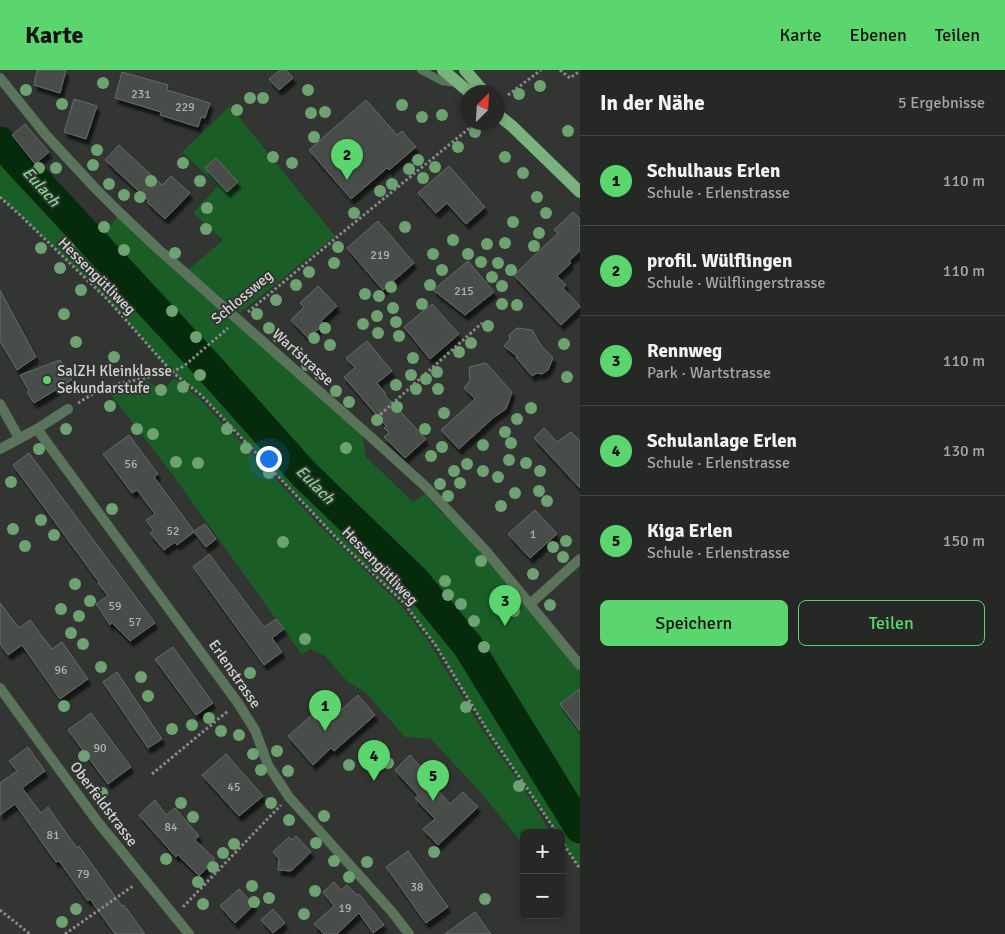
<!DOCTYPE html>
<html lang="de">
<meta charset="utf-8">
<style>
:root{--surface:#262826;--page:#2e302e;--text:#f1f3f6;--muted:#a4a6a7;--line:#424443;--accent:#5bd56e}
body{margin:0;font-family:Signika,sans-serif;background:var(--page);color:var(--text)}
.controls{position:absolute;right:15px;bottom:15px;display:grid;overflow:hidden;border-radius:8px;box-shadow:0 2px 8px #0003}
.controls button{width:45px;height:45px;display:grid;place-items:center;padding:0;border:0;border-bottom:1px solid var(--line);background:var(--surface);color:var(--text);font:25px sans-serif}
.compass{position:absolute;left:460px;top:15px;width:45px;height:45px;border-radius:50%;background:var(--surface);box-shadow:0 2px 8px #0003;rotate:24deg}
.you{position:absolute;left:268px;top:388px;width:18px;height:18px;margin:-12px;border:4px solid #fff;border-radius:50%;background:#1a73e8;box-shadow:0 0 0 8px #1a73e833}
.badge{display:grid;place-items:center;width:32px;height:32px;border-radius:50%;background:var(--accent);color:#111;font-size:16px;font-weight:700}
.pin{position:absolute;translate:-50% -41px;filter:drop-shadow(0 1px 2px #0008)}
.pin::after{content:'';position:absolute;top:26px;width:18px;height:15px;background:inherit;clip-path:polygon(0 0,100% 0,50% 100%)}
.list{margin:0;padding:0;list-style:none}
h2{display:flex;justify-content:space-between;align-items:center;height:65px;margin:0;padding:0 20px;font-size:21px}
h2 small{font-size:16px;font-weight:400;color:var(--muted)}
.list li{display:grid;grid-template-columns:32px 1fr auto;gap:15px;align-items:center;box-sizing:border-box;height:90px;padding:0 20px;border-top:1px solid var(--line)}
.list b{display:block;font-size:19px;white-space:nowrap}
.list p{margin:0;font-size:16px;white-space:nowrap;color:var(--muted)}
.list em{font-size:16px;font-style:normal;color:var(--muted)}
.actions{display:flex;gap:10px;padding:15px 20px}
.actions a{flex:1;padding:11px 0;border:1px solid var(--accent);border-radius:8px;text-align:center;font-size:18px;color:var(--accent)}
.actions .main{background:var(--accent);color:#111}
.map{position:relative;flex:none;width:580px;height:864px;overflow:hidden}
header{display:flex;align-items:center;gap:30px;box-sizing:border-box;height:70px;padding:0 25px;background:var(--accent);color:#111}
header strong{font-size:24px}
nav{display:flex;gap:28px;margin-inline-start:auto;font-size:18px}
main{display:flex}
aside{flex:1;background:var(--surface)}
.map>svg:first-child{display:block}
.green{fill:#1b5d27}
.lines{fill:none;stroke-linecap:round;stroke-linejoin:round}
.river{stroke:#062a0c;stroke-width:31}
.building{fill:#4a4d4a;stroke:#686b68;filter:url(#shadow)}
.path{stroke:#8a8c8a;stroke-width:3;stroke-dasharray:2.5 2.5;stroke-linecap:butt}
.service{stroke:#59745b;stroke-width:8}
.minor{stroke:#59745b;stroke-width:10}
.primary{stroke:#7ab27e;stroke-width:12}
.tree{fill:#6ea273}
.poi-dot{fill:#5bd56e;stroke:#323532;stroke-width:2}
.labels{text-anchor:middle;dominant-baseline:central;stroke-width:4;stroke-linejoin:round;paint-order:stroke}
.number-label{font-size:12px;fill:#b1b3b1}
.street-label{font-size:15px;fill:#d3d5d3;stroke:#323532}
.poi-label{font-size:15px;fill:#d3d5d3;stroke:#323532;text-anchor:start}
.water-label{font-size:16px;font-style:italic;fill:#81db8a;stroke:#323532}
</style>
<header>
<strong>Karte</strong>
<nav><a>Karte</a><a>Ebenen</a><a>Teilen</a></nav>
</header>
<main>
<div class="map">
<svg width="580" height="864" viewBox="0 0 580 864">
<defs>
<filter id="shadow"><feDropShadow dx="3" dy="5.5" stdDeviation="1" flood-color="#0009"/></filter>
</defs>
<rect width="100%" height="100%" fill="#323532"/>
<!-- green -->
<g class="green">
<path d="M 230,36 L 335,166 L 240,243 L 188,200 L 223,170 L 193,143 L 218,116 L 182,82 Z"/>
<path d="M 0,85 L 86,174 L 102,168 L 117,147 L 169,195 L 362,365 L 366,387 L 413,432 L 425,424 L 443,444 L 448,440 L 580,595 L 580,799 L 561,770 L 561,763 L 557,763 L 527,718 L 489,663 L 436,576 L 403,532 L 345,477 L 201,325 L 172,302 L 108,230 L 20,145 L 0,127 Z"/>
<path d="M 174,308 L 199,328 L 324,460 L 400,534 L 427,569 L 485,664 L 523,717 L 551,763 L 524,763 L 524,776 L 484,726 L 431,669 L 405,667 L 365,622 L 348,612 L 325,586 L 310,579 L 302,585 L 172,404 L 109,322 L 126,316 L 147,311 L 163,320 Z"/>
</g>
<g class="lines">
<!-- river -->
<path class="river" d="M 0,72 L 205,293 L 304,404 L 415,511 L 468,576 L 580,758"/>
</g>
<!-- building -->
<g class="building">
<path d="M 37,0 L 66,0 L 60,23 L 34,15 Z"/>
<path d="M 280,0 L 286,0 L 293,8 L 279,20 L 269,9 Z"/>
<path d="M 122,2 L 168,15 L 167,20 L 210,33 L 205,48 L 201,47 L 198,57 L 160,45 L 161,42 L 115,28 Z"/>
<path d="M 74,29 L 97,36 L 86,69 L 64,62 Z"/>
<path d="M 366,30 L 397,65 L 402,61 L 416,77 L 389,100 L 387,98 L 351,129 L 309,80 Z"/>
<path d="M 25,54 L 49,82 L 35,94 L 12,65 Z"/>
<path d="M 119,75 L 162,115 L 171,106 L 190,123 L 165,149 L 147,132 L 148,130 L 105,90 Z"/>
<path d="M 216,88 L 238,112 L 227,122 L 205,98 Z"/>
<path d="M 449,96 L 485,137 L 466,154 L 447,133 L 436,143 L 418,123 Z"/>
<path d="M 573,142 L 580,149 L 580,181 L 569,191 L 571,193 L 557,206 L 566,215 L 563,218 L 580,236 L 580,237 L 561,255 L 514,205 L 558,163 L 554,160 Z"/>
<path d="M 378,151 L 414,193 L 383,220 L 347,178 Z"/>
<path d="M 468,191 L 494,222 L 465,245 L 433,220 Z"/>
<path d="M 318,216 L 337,236 L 321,251 L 324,254 L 308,268 L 291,250 L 304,237 L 300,233 Z"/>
<path d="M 0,220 L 36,287 L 17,300 L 0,271 Z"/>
<path d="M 432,234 L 459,264 L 430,289 L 404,257 Z"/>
<path d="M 517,258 L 532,260 L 541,275 L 553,288 L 548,300 L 542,304 L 537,303 L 532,306 L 516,287 L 518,287 L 504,276 L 510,269 L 509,265 Z"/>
<path d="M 367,271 L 392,301 L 377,313 L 386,324 L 385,325 L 426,369 L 405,388 L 384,367 L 389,363 L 384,358 L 386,356 L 344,307 L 355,298 L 346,288 Z"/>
<path d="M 60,290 L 72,310 L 34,333 L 27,322 L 29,321 L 20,305 Z"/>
<path d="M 486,293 L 512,322 L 506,339 L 494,347 L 459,379 L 441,360 L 475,329 L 464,318 L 470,310 L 469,297 Z"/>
<path d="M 544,358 L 557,372 L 571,362 L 580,371 L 580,418 L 534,368 Z"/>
<path d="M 129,365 L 158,404 L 154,407 L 194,461 L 205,454 L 216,469 L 206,477 L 194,462 L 177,475 L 175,472 L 164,480 L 150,463 L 153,460 L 146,450 L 155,444 L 137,420 L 132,423 L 103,384 Z"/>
<path d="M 29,383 L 155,553 L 130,571 L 112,553 L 110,555 L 96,534 L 108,526 L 98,513 L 99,512 L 13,395 Z"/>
<path d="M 535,440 L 557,464 L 530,488 L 508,464 Z"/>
<path d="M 209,484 L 264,557 L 276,549 L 284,559 L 272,568 L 282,582 L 264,595 L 193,497 Z"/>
<path d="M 0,533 L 19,558 L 30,550 L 52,579 L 62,572 L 88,609 L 60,629 L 22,575 L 8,585 L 0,574 Z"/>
<path d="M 173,577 L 213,633 L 196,645 L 155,589 Z"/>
<path d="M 117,602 L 162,669 L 148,678 L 103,612 Z"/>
<path d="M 580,619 L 580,661 L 560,634 Z"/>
<path d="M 358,625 L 375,645 L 334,681 L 331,678 L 313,695 L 288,666 L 312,645 L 322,657 Z"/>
<path d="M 91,643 L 131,697 L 108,714 L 68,660 Z"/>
<path d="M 28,677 L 45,701 L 22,718 L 41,743 L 48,737 L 77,778 L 79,776 L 122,836 L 124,835 L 145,864 L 115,864 L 90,829 L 88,831 L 59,791 L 56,792 L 15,734 L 0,745 L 0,713 L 17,701 L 9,691 Z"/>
<path d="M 226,684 L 263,726 L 239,746 L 202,705 Z"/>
<path d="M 410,685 L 429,706 L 427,708 L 450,734 L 463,722 L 478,737 L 438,775 L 423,759 L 435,749 L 415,728 L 418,725 L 395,700 Z"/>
<path d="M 155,730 L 166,745 L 175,738 L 199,766 L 195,770 L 215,789 L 199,806 L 178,785 L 176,787 L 139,745 Z"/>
<path d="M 296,766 L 311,782 L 291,801 L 278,800 L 279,789 L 273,782 L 289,767 L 292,770 Z"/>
<path d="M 408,781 L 448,837 L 426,853 L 386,797 Z"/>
<path d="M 334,812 L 341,820 L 347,815 L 357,825 L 359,824 L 384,855 L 373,863 L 359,843 L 337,864 L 324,864 L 314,854 L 334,836 L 323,822 Z"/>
<path d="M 239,819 L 254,835 L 235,853 L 220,836 Z"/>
<path d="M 273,839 L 285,853 L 273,863 L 261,850 Z"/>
<path d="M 475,842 L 491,864 L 445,864 Z"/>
</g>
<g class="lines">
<!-- path -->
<g class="path">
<path d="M 560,0 L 570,8 L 580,1"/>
<path d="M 508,25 L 541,0"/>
<path d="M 0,127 L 20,145 L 108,230 L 172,302 L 201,325 L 345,477 L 403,532 L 436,576 L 489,663 L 527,718 L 557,763"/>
<path d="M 248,242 L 337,167 L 477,52"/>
<path d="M 78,333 L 104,317 L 172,302 L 184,296 L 228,258"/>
<path d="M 373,351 L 482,253"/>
<path d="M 152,704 L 228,641"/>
<path d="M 561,770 L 580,799"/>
<path d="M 183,837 L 281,735"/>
<path d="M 0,840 L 30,864"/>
<path d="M 65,864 L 133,816"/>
</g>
<!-- service -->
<path class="service" d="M 421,0 L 442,11 L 456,13"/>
<!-- minor -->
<g class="minor">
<path d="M 0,8 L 46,65 L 95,118 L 120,143 L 158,179 L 363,360 L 425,416 L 486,481 L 580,595"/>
<path d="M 0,334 L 19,368"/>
<path d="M 37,359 L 238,633 L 255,660 L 268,695 L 289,727 L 392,842 L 409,864"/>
<path d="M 0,379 L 37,359 L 68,339"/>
<path d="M 530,534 L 580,489"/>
<path d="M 0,618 L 97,751 L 189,864"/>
</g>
<!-- primary -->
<g class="primary">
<path d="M 443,0 L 469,22"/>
<path d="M 465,0 L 484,22"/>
<path d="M 498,45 L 512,56 L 580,122"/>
</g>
</g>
<!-- trees -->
<g class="tree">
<circle cx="103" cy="13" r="6"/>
<circle cx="540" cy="16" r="6"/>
<circle cx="26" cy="20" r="6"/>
<circle cx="308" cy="20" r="6"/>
<circle cx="519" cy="24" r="6"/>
<circle cx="250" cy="28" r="6"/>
<circle cx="263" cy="28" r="6"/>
<circle cx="62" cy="34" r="6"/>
<circle cx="402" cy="35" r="6"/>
<circle cx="237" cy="40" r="6"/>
<circle cx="325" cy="42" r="6"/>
<circle cx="311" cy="43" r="6"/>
<circle cx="442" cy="45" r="6"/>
<circle cx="422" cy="47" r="6"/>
<circle cx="568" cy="61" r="6"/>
<circle cx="475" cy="62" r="6"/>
<circle cx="314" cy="67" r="6"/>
<circle cx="458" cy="77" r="6"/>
<circle cx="97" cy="80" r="6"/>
<circle cx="273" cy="87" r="6"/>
<circle cx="505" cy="87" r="6"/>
<circle cx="418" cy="90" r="6"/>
<circle cx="183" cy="93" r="6"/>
<circle cx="292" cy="93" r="6"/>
<circle cx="93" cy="95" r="6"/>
<circle cx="435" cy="97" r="6"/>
<circle cx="39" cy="98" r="6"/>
<circle cx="56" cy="98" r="6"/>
<circle cx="409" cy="99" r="6"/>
<circle cx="523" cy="103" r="6"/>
<circle cx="423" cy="108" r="6"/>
<circle cx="151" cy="111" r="6"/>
<circle cx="200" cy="111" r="6"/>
<circle cx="109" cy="114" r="6"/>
<circle cx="392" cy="114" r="6"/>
<circle cx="380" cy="121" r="6"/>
<circle cx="124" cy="125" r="6"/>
<circle cx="140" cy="127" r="6"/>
<circle cx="537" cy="127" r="6"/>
<circle cx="207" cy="138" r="6"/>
<circle cx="354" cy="143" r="6"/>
<circle cx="546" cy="143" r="6"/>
<circle cx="513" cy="152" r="6"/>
<circle cx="104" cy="157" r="6"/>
<circle cx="405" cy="157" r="6"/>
<circle cx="206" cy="159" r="6"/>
<circle cx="539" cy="163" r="6"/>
<circle cx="453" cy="170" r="6"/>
<circle cx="505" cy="173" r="6"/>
<circle cx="487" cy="174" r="6"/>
<circle cx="534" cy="176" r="6"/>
<circle cx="338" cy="177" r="6"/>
<circle cx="41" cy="178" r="6"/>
<circle cx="69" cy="178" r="6"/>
<circle cx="124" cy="180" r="6"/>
<circle cx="175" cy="183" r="6"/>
<circle cx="433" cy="184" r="6"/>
<circle cx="468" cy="184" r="6"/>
<circle cx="481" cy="192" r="6"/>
<circle cx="334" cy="193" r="6"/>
<circle cx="498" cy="193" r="6"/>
<circle cx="60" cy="198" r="6"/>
<circle cx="442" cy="200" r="6"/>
<circle cx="511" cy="200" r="6"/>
<circle cx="309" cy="202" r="6"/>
<circle cx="492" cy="207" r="6"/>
<circle cx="103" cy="211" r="6"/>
<circle cx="296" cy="215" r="6"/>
<circle cx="430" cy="215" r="6"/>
<circle cx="502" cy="216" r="6"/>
<circle cx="391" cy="217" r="6"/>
<circle cx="81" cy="220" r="6"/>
<circle cx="365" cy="224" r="6"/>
<circle cx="379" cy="226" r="6"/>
<circle cx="276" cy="230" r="6"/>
<circle cx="422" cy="234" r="6"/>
<circle cx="502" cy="234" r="6"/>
<circle cx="517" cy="235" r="6"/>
<circle cx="393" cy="238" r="6"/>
<circle cx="172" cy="241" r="6"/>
<circle cx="64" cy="244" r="6"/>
<circle cx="257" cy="244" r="6"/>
<circle cx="377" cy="246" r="6"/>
<circle cx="396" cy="252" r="6"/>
<circle cx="363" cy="254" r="6"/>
<circle cx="488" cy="256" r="6"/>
<circle cx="269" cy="258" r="6"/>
<circle cx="325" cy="258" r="6"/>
<circle cx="378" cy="263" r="6"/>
<circle cx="399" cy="266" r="6"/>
<circle cx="196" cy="267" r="6"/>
<circle cx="278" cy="267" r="6"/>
<circle cx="314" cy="268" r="6"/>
<circle cx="76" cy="272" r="6"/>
<circle cx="471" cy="273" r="6"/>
<circle cx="564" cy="274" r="6"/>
<circle cx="330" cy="275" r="6"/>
<circle cx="297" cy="281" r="6"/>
<circle cx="459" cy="282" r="6"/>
<circle cx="114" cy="287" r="6"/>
<circle cx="413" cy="288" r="6"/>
<circle cx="307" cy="295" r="6"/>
<circle cx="437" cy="302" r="6"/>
<circle cx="200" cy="305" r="6"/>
<circle cx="320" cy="305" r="6"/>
<circle cx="411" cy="305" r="6"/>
<circle cx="567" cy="307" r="6"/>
<circle cx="426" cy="309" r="6"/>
<circle cx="396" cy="315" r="6"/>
<circle cx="183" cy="317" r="6"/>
<circle cx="416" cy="319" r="6"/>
<circle cx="438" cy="319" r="6"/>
<circle cx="161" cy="320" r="6"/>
<circle cx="336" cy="321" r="6"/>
<circle cx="349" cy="332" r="6"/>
<circle cx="110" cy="336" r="6"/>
<circle cx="397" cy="337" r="6"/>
<circle cx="531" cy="338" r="6"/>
<circle cx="444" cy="343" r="6"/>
<circle cx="517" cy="349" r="6"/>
<circle cx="377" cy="350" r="6"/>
<circle cx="66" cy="359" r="6"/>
<circle cx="137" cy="359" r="6"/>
<circle cx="227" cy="359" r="6"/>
<circle cx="425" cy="359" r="6"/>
<circle cx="505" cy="362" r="6"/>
<circle cx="153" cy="364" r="6"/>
<circle cx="511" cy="373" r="6"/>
<circle cx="483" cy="375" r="6"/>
<circle cx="442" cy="377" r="6"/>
<circle cx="246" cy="378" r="6"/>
<circle cx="346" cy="378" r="6"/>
<circle cx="39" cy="379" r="6"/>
<circle cx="431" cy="386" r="6"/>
<circle cx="509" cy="390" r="6"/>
<circle cx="176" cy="392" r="6"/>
<circle cx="198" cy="393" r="6"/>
<circle cx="526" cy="393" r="6"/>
<circle cx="467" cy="394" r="6"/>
<circle cx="454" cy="401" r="6"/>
<circle cx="483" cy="401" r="6"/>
<circle cx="540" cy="401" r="6"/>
<circle cx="269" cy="403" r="6"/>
<circle cx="498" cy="407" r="6"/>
<circle cx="11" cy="412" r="6"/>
<circle cx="460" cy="413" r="6"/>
<circle cx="440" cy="414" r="6"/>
<circle cx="539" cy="421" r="6"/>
<circle cx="515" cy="423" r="6"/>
<circle cx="448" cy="426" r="6"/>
<circle cx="547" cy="431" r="6"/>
<circle cx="501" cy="436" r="6"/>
<circle cx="112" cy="439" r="6"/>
<circle cx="41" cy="450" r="6"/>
<circle cx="13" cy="459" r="6"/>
<circle cx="54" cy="465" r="6"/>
<circle cx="566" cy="471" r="6"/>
<circle cx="283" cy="472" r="6"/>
<circle cx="25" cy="476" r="6"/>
<circle cx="553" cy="477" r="6"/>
<circle cx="563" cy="487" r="6"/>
<circle cx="481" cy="491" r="6"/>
<circle cx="533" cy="504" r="6"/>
<circle cx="445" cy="511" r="6"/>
<circle cx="75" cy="514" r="6"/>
<circle cx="448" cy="525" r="6"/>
<circle cx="90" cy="531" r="6"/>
<circle cx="461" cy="534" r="6"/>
<circle cx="550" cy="535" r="6"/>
<circle cx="61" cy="539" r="6"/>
<circle cx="514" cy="541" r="6"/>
<circle cx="79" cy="546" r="6"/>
<circle cx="474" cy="551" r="6"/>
<circle cx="71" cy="563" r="6"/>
<circle cx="305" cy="569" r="6"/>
<circle cx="83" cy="574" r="6"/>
<circle cx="484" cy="577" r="6"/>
<circle cx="101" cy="597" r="6"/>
<circle cx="250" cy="603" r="6"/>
<circle cx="141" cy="607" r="6"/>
<circle cx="148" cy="626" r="6"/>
<circle cx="64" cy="636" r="6"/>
<circle cx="466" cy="637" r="6"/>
<circle cx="209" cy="648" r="6"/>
<circle cx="192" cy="655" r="6"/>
<circle cx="172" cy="659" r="6"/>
<circle cx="221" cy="661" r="6"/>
<circle cx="239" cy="665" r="6"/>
<circle cx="277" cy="681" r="6"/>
<circle cx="253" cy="684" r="6"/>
<circle cx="84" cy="686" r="6"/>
<circle cx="388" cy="693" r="6"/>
<circle cx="349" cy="695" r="6"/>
<circle cx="261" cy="700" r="6"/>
<circle cx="288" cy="701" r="6"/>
<circle cx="519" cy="716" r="6"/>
<circle cx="102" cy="723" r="6"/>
<circle cx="181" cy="733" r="6"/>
<circle cx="271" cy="733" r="6"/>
<circle cx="324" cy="746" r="6"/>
<circle cx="193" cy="747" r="6"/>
<circle cx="289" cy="750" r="6"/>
<circle cx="316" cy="773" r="6"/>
<circle cx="234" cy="774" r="6"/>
<circle cx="434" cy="782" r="6"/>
<circle cx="223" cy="783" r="6"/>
<circle cx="166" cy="789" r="6"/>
<circle cx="334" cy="791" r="6"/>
<circle cx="367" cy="792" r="6"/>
<circle cx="213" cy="797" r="6"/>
<circle cx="349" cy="807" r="6"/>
<circle cx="198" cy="812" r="6"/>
<circle cx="252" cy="816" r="6"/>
<circle cx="315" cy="821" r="6"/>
<circle cx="269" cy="828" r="6"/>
<circle cx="485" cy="829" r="6"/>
<circle cx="254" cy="832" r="6"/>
<circle cx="203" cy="834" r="6"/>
<circle cx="76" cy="839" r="6"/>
<circle cx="304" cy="844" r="6"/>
<circle cx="62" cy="852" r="6"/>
</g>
<!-- markers -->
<circle class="poi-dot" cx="47" cy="310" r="5"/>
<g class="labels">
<!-- number labels -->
<g class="number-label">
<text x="141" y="24">231</text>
<text x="185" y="37">229</text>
<text x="380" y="185">219</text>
<text x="464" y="221">215</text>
<text x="131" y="394">56</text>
<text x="173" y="461">52</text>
<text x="533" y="464">1</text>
<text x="115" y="536">59</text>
<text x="135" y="552">57</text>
<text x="61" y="600">96</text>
<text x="100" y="678">90</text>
<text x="234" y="717">45</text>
<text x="171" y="757">84</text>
<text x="53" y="765">81</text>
<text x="83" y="804">79</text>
<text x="417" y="817">38</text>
<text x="345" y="838">19</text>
</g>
<!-- street labels -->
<g class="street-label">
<text transform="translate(97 206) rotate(45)">Hessengütliweg</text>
<text transform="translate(242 227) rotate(-40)">Schlossweg</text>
<text transform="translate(303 287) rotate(42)">Wartstrasse</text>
<text transform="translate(380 496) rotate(46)">Hessengütliweg</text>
<text transform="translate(235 604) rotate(55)">Erlenstrasse</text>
<text transform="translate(104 734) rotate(53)">Oberfeldstrasse</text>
</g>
<!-- poi labels -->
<g class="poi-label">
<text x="57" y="301">SalZH Kleinklasse<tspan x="57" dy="17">Sekundarstufe</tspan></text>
</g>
<!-- water labels -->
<g class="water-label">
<text transform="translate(41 117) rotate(48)">Eulach</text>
<text transform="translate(315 415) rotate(45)">Eulach</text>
</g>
</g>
</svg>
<div class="controls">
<button>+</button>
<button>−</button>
</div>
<svg class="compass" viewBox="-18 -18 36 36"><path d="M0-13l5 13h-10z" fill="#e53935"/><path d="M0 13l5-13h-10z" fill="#a4a6a7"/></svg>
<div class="you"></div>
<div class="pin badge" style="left:325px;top:661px">1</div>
<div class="pin badge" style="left:347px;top:110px">2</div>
<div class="pin badge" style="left:505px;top:556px">3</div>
<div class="pin badge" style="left:374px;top:711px">4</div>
<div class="pin badge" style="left:433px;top:731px">5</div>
</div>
<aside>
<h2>In der Nähe<small>5 Ergebnisse</small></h2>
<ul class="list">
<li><span class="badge">1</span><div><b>Schulhaus Erlen</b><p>Schule · Erlenstrasse</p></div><em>110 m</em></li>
<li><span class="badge">2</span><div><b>profil. Wülflingen</b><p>Schule · Wülflingerstrasse</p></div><em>110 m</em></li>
<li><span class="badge">3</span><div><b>Rennweg</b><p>Park · Wartstrasse</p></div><em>110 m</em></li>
<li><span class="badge">4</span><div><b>Schulanlage Erlen</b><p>Schule · Erlenstrasse</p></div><em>130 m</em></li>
<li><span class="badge">5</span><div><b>Kiga Erlen</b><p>Schule · Erlenstrasse</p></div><em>150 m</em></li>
</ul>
<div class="actions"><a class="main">Speichern</a><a>Teilen</a></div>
</aside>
</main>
